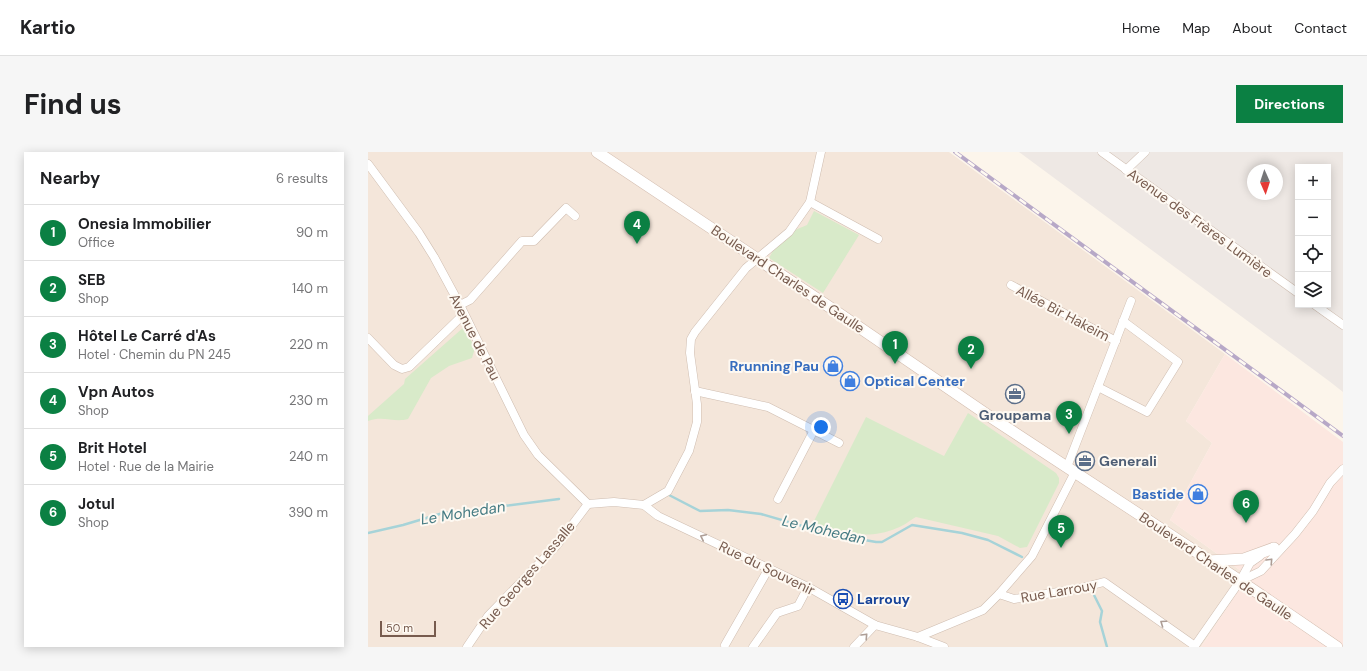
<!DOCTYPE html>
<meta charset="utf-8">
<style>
:root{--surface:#fff;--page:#f6f6f6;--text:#202124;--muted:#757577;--line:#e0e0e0;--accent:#0b8043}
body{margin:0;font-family:"DM Sans",sans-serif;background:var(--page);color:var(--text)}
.controls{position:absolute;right:12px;top:12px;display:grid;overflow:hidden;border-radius:0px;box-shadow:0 2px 10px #0003}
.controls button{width:36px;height:36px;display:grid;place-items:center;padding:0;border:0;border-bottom:1px solid var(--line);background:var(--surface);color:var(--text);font:20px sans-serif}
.compass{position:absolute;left:879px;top:12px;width:36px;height:36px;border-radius:50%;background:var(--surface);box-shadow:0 2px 10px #0003;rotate:177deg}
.scale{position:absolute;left:12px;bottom:10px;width:56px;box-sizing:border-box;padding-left:4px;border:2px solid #775b4e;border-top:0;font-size:11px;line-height:14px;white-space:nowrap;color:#775b4e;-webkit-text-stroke:3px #fef9f2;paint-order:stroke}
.you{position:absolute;left:453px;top:275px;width:14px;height:14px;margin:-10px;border:3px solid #fff;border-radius:50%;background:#1a73e8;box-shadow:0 0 0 6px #1a73e833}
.badge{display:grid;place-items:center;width:26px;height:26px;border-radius:50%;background:var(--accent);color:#fff;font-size:13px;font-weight:700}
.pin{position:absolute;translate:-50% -33px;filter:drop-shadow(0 1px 2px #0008)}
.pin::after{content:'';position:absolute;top:21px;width:14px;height:12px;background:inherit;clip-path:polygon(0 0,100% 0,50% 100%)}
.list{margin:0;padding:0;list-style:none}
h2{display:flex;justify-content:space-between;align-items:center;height:52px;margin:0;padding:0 16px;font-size:17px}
h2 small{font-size:13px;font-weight:400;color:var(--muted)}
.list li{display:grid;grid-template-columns:26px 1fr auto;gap:12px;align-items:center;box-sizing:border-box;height:56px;padding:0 16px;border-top:1px solid var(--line)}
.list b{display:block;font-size:15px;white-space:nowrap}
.list p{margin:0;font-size:13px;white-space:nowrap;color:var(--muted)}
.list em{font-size:13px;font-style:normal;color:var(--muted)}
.icon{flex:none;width:22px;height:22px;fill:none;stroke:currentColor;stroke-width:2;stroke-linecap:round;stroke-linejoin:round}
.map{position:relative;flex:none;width:975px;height:495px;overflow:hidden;border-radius:0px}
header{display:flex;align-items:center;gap:24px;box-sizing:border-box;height:56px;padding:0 20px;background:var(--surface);border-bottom:1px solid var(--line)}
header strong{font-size:19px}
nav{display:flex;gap:22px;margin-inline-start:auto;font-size:14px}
.intro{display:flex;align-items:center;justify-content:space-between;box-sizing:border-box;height:96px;padding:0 24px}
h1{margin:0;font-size:28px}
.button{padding:10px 18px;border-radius:0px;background:var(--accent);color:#fff;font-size:14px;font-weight:700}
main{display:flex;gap:24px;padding:0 24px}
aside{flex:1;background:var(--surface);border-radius:0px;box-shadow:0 2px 10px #0003}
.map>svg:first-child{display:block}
.residential{fill:#f4e6da}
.commercial{fill:#fce7e0}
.industrial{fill:#eee8e4;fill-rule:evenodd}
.green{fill:#d8eac9}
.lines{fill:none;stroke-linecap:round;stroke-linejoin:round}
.stream{stroke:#a6d3d8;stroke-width:2.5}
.street-casing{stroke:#cfbdb0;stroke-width:9}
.secondary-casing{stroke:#d4beb0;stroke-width:12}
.street{stroke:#fff;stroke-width:8}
.secondary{stroke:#fff;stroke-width:11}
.rail-casing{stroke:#b7a8c7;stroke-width:4}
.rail{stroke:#fef9f2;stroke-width:2.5;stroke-dasharray:8;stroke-linecap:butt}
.oneway{stroke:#ad9d95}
.labels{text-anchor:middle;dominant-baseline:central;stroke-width:4;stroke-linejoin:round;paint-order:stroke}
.street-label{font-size:14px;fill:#775b4e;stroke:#fef9f2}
.shop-label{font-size:14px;font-weight:bold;fill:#366cbe;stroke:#fef9f2;text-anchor:end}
.service-label{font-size:14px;font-weight:bold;fill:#4e5e75;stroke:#fef9f2}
.transit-label{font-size:14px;font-weight:bold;fill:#164399;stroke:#fef9f2;text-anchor:start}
.water-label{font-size:15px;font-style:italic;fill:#457b83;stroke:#fef9f2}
</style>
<header>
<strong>Kartio</strong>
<nav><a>Home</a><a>Map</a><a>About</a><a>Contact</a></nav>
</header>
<div class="intro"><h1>Find us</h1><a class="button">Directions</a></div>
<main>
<aside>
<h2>Nearby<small>6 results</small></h2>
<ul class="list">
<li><span class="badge">1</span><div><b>Onesia Immobilier</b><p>Office</p></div><em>90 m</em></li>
<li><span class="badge">2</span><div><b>SEB</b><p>Shop</p></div><em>140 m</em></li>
<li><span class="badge">3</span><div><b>Hôtel Le Carré d'As</b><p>Hotel · Chemin du PN 245</p></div><em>220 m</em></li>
<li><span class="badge">4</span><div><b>Vpn Autos</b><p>Shop</p></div><em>230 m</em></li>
<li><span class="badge">5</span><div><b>Brit Hotel</b><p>Hotel · Rue de la Mairie</p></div><em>240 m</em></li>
<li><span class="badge">6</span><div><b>Jotul</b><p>Shop</p></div><em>390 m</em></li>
</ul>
</aside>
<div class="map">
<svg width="975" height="495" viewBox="0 0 975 495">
<rect width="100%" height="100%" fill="#fcf5eb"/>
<!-- residential -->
<path class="residential" d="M 0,0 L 581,0 L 857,202 L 818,269 L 844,291 L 802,368 L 880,424 L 833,495 L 0,495 Z"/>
<!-- commercial -->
<path class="commercial" d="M 857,202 L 975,290 L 975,495 L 833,495 L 880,424 L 802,368 L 844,291 L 818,269 Z"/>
<!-- industrial -->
<path class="industrial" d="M 651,0 L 975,0 L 975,240 L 961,229 ZM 930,15 L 960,15 L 960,153 L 930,153 ZM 885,18 L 909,18 L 909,42 L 885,42 Z"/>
<!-- green -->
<g class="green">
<path d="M 446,59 L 491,83 L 455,141 L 401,106 L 406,97 L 427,78 L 439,73 Z"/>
<path d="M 96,175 L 107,196 L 104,206 L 81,214 L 63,226 L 40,267 C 26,271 15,263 0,269 L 0,264 L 36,232 L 37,227 Z"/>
<path d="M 600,261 L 688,321 L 691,326 L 691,331 L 659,395 L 652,396 L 630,384 L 548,365 C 542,368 536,374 529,376 C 499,389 474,380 444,373 L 498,265 L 576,304 Z"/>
</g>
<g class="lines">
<!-- stream -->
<g class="stream">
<path d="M 301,343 L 332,359 L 360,358 L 393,362 L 462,382 L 508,390 L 514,390 L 544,373 L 594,381 L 620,388 L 654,405"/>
<path d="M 0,381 L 35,373 L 75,361 L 88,360 L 191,347"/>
<path d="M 724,439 L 734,459 L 732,470 L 739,495"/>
</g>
<!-- street casing -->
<g class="street-casing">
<g id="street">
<path d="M 734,0 L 930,141"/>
<path d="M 0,12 L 51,81 L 66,105 L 92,153 L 156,283 L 170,303 L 220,352"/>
<path d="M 758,18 L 777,0"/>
<path d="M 442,50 L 510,87"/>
<path d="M 643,133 L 748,189"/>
<path d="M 92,153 L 102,148 L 154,89 L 166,89 L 198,56 L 207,64"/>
<path d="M 947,153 L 975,173"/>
<path d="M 0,186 L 26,213 L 34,217 L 41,215 L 96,162"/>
<path d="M 730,235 L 779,260 L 810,210 L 755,169"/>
<path d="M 327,239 L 400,255 L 471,291"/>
<path d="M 699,315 L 763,149"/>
<path d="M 410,347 L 446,278"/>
<path d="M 220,352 L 246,350 L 276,353 L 290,364 L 440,435 L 507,473 L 550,485 L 576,495"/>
<path d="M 276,353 L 300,339 L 321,299 L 329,270 L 329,252 L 322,201 L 323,187 L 327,180 L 378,116 L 421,80 L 442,50 L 453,0"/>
<path d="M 872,429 L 893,419 L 927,382 L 945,359 L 962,331 L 975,317"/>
<path d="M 631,442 L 646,447 L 709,437 L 736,430 L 827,494"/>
<path d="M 550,485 L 615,458 L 631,442 L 664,404 L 707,320"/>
<path d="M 357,493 L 401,416"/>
<path d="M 99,495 L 120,464 L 189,393 L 220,352"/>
<path d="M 385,495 L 409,461 L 430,454 L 440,435"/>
<path d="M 486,495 L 507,473"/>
<path d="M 826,495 L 872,429 L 882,411 L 892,404"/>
</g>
</g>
<!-- secondary casing -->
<g class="secondary-casing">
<g id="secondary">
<path d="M 229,0 L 463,156 L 621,264 L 865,424 L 969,495"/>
<path d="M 840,409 L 876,407 L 906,396"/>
</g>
</g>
<!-- street -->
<use href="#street" class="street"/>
<!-- secondary -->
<use href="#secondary" class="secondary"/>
<!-- rail casing -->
<g class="rail-casing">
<path id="rail" d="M 587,0 L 975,284"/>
</g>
<!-- rail -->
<use href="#rail" class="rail"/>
</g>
<!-- one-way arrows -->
<defs><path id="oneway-chevron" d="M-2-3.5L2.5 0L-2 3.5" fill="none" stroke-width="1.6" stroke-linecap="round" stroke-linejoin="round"/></defs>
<g class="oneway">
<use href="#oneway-chevron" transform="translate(335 385) rotate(-155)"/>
<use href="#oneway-chevron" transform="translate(902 409) rotate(-47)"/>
<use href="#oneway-chevron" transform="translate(795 471) rotate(-145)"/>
<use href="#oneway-chevron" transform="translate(497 484) rotate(-47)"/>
</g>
<!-- icons -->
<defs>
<g id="shop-ring" transform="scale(1)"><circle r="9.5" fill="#fef9f2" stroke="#3f7fe0" stroke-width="1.5"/><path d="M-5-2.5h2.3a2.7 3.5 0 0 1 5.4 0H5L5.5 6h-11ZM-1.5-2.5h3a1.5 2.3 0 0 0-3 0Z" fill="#3f7fe0"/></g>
<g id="office-ring" transform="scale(1)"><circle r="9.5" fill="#fef9f2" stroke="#5c6f8a" stroke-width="1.5"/><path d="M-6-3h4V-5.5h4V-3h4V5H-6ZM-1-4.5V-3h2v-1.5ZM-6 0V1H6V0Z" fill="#5c6f8a"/></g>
<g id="bus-ring" transform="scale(1)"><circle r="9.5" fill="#fef9f2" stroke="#1a4fb4" stroke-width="1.5"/><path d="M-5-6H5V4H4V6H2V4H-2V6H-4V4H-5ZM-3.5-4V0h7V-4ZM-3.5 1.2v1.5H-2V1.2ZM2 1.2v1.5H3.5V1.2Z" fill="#1a4fb4"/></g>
</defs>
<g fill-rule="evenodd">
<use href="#shop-ring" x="465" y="214"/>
<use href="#shop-ring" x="482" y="229"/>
<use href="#office-ring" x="647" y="242"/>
<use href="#office-ring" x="717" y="309"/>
<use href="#shop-ring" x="830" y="342"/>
<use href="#bus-ring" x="475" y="447"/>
</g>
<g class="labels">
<!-- street labels -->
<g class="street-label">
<text transform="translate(832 71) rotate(36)">Avenue des Frères Lumière</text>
<text transform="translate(420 127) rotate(34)">Boulevard Charles de Gaulle</text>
<text transform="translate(695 161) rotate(28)">Allée Bir Hakeim</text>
<text transform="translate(107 185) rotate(63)">Avenue de Pau</text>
<text transform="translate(848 414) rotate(34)">Boulevard Charles de Gaulle</text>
<text transform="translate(399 416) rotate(26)">Rue du Souvenir</text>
<text transform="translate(159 423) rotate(-49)">Rue Georges Lassalle</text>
<text transform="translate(691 439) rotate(-10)">Rue Larrouy</text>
</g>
<!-- shop labels -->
<g class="shop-label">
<text x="451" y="214">Rrunning Pau</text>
<text x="496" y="229" text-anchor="start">Optical Center</text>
<text x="816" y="342">Bastide</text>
</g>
<!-- service labels -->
<g class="service-label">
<text x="647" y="263">Groupama</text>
<text x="731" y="309" text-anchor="start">Generali</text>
</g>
<!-- transit labels -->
<g class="transit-label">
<text x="489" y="447">Larrouy</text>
</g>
<!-- water labels -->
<g class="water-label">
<text transform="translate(95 361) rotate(-9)">Le Mohedan</text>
<text transform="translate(456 378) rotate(13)">Le Mohedan</text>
</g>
</g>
</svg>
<div class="controls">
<button>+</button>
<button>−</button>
<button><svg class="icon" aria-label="locate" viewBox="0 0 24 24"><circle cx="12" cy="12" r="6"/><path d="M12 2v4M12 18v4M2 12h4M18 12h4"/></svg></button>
<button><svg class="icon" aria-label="layers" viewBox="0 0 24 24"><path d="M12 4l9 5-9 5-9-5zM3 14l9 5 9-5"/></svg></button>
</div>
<svg class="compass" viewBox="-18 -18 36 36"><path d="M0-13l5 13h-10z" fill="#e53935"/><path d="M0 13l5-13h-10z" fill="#757577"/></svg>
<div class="scale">50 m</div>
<div class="you"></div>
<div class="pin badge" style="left:527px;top:212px">1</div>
<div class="pin badge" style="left:603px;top:217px">2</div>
<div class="pin badge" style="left:701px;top:282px">3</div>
<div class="pin badge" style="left:269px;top:92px">4</div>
<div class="pin badge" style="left:693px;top:396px">5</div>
<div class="pin badge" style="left:878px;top:371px">6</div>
</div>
</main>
